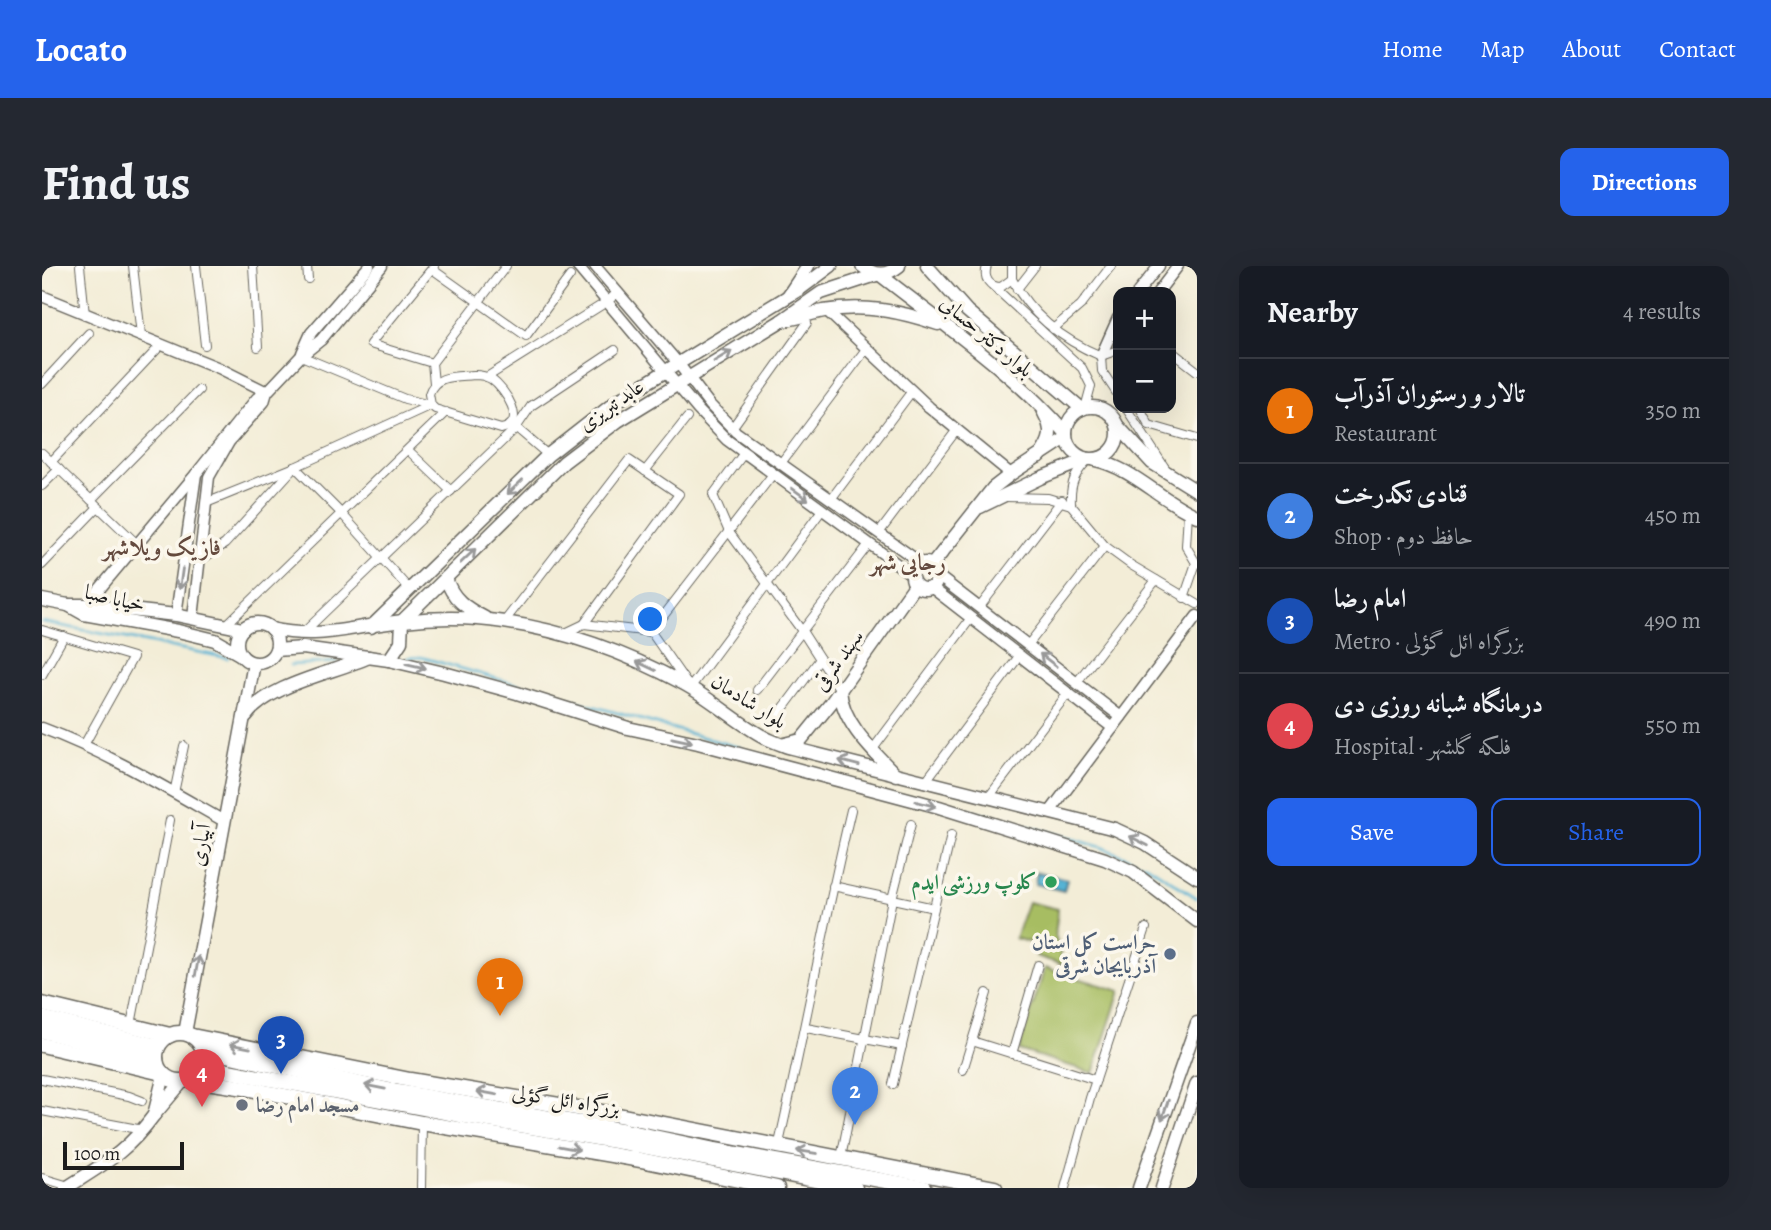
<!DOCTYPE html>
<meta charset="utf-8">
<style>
:root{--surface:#171b24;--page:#242831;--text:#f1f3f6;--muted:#9ea1a6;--line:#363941;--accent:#2563eb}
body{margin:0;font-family:Alegreya,Amiri,serif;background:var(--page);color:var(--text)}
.controls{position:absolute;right:21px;top:21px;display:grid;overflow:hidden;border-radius:14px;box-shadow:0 7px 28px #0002}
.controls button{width:63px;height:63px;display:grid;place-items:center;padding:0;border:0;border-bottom:2px solid var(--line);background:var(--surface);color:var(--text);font:35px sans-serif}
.scale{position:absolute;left:21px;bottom:18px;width:121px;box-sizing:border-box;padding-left:7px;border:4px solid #1c1c1c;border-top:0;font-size:19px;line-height:24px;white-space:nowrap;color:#1c1c1c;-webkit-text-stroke:5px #fbf7ec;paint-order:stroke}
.you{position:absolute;left:609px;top:354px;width:24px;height:24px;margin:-18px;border:5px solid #fff;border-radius:50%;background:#1a73e8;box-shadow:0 0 0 10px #1a73e833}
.badge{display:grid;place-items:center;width:46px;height:46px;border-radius:50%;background:var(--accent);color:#fff;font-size:23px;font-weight:700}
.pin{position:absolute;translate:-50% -58px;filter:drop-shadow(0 2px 4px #0008)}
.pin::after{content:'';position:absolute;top:37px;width:24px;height:21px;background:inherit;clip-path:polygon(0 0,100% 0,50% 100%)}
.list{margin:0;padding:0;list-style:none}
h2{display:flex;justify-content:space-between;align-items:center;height:91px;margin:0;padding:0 28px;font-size:30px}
h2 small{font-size:23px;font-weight:400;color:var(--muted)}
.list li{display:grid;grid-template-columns:46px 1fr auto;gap:21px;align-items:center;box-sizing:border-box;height:105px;padding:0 28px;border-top:2px solid var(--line)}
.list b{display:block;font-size:26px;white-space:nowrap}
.list p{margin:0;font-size:23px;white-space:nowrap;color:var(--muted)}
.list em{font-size:23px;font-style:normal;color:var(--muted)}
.actions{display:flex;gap:14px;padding:21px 28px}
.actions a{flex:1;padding:16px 0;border:2px solid var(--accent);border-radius:14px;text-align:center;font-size:24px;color:var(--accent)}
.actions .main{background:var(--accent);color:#fff}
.map{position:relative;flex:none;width:1155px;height:922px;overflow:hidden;border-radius:14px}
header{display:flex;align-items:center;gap:42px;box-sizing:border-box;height:98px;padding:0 35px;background:var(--accent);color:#fff}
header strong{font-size:33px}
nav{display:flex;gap:38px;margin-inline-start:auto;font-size:24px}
.intro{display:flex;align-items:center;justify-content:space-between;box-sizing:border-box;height:168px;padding:0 42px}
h1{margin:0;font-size:49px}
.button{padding:18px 32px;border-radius:14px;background:var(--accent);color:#fff;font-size:24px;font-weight:700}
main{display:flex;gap:42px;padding:0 42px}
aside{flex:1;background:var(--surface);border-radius:14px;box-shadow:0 7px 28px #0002}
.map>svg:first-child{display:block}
.green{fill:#a7bd62;stroke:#626c3f;stroke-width:2}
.water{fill:#56b3d4;stroke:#396878;stroke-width:2}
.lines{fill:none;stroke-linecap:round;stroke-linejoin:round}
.stream{stroke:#56b3d4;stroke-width:2.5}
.minor-casing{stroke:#67655d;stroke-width:10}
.tertiary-casing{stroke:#67655d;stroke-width:13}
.secondary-casing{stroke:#67655d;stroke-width:15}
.primary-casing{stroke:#67655d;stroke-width:15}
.trunk-casing{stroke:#67655d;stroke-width:17}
.minor{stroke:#fff;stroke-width:8}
.tertiary{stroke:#fff;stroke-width:10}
.secondary{stroke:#fff;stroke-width:12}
.primary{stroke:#fff;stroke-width:12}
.trunk{stroke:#fff;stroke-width:14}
.oneway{stroke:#999}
.leisure-dot{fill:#2e9e5b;stroke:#fbf7ec;stroke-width:2.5}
.service-dot{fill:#5c6f8a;stroke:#fbf7ec;stroke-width:2.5}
.worship-dot{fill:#6b7280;stroke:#fbf7ec;stroke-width:2.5}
.labels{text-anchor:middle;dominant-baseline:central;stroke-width:7;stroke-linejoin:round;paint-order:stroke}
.street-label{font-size:21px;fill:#1c1c1c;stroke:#fbf7ec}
.leisure-label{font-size:21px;font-weight:bold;fill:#27864d;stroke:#fbf7ec;text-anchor:end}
.service-label{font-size:21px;font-weight:bold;fill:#4e5e75;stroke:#fbf7ec;text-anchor:end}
.worship-label{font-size:21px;font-weight:bold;fill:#5b616d;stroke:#fbf7ec;text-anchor:start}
.neighbourhood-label{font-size:23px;font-weight:bold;fill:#644a3e;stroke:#fbf7ec}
</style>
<header>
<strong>Locato</strong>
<nav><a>Home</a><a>Map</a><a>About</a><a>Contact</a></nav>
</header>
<div class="intro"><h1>Find us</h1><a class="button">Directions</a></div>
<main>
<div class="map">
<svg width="1155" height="922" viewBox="0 0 1155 922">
<rect width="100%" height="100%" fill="#fbf7ec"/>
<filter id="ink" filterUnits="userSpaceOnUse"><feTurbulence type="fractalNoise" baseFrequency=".0143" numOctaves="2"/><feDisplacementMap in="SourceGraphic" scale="14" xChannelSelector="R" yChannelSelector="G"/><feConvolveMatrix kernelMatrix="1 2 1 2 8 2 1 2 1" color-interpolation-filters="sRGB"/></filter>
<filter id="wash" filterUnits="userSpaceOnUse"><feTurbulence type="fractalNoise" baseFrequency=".00686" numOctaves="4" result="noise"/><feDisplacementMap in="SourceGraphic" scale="28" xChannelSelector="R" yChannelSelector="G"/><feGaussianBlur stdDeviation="1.57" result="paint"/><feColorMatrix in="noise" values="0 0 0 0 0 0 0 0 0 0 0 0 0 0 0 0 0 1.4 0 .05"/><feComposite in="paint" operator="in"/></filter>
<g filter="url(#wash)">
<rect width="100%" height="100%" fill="#f3edd7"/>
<!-- green -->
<g class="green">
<path d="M 986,636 L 1016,643 L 1013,669 L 1021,699 L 994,690 L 996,679 L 973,672 Z"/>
<path d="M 1003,702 L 1078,725 L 1051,807 L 977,784 Z"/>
</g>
<!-- water -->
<path class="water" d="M 995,606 L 1025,613 L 1022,625 L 993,618 Z"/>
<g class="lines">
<!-- stream -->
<g class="stream">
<path d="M 0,356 L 186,392"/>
<path d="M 365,392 L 379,391 L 699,482"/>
<path d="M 249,399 L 295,396"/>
<path d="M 928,544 L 1059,581 L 1108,601 L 1155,632"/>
</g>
</g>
</g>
<g filter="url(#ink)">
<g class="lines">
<!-- minor casing -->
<g class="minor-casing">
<g id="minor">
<path d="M 38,0 L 43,49"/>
<path d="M 91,0 L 99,69"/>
<path d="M 154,0 L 163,79"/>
<path d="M 211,0 L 216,81"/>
<path d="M 265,0 L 266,13"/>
<path d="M 945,0 C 941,12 947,21 959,21 L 970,13 L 970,0"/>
<path d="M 390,3 L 484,70 L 528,10"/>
<path d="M 970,13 C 989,50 1021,74 1059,90 L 1076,84"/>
<path d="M 950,19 L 1040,102 L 1049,120 L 1043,142"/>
<path d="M 975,23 L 993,0"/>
<path d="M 1011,63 L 1039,39 L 1069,0"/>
<path d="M 1129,85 L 1155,105"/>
<path d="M 259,90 L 363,133 L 389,139"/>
<path d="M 1059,90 L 1060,105 L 1076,129"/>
<path d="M 390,97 L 328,78 L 392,0"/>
<path d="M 432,109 C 439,109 444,110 449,113 C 463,123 487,158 459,163 L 393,143 L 389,139 L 387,128 C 393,108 415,111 432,109 Z"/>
<path d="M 445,111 L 566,35 L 576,26"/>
<path d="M 392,117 L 390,97 L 464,0"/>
<path d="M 0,118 L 47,67"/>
<path d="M 1084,142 L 1123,202"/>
<path d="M 1098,142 L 1107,159 L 1155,173"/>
<path d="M 471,159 L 506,189"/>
<path d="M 690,162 L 765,57"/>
<path d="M 366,184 L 409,225"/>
<path d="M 0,187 L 94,277"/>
<path d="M 702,187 L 671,229 L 687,266 L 760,365 L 798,424"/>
<path d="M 9,196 L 120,78"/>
<path d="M 739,197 L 824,83"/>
<path d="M 253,201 L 300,248 L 367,323"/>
<path d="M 603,205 L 645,152"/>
<path d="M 0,220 L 17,203"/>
<path d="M 964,231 L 1006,232 L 1029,239 L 1063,280 L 1089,299 L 1155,338"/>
<path d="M 789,233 L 870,125"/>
<path d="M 49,234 L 157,124"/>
<path d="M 164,237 L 253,201 L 389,139"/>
<path d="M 1029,239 C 1028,221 1031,210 1043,197"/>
<path d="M 837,267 L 914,165"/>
<path d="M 157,295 L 183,278 L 251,203"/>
<path d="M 0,299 L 56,241"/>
<path d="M 1142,332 L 1154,297 L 1144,280 L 1146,246"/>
<path d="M 937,342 L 1020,234"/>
<path d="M 462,356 L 587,194 L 637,228 L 542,358"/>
<path d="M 185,358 L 404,146"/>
<path d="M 0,364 L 91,391 L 42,479"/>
<path d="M 609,366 L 731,208"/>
<path d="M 261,367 L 474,162 L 489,140 L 573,84"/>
<path d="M 521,368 L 542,358 L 609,366 L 648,422 L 780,244"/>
<path d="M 986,379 L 1063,280"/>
<path d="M 0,409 L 22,370"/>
<path d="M 1035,416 L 1114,314"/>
<path d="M 715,424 L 827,278"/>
<path d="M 731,456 L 778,393"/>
<path d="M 831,483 L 929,352"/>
<path d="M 883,516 L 978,389"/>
<path d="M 132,527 L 142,480"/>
<path d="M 946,532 L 1026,427"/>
<path d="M 791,620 L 892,642"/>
<path d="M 89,759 L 128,554"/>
<path d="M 764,762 L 860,780"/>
<path d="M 930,775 L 1054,814"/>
<path d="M 970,788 L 996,699"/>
<path d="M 921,804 L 945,727"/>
<path d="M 0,813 L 87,830 L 100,835"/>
<path d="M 851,818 L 909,569"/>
<path d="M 0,845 L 101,864"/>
<path d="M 736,882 C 762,769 782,656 809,544"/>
<path d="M 799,892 L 850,633 L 869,558"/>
<path d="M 0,912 L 27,920"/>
<path d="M 379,922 L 380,857"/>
<path d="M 1023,922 L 1048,832 L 1104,662"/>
</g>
</g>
<!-- tertiary casing -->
<g class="tertiary-casing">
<g id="tertiary">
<path d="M 535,0 L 656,144 L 685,174 L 870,309"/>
<path d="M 553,0 L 636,97 L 668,139 L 694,166 L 879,297"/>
<path d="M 1096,26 L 1117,0"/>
<path d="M 1116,26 L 1136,0"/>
<path d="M 0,30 L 177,102 L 225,126"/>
<path d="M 785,45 L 887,141 L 969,208"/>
<path d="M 260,87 L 269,67 L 327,0"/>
<path d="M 1059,90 L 1076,52"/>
<path d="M 896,310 L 1079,451"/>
<path d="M 889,321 L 1071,462"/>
<path d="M 55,326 L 154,208"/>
<path d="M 134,349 L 154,208 L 215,132 L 225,126 L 259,90 L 279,74 L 340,0"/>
<path d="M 151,352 L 167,211 L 187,176 L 222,136 L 225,126"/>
<path d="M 0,462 C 64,486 122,521 182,555"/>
<path d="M 1007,547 L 1155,350"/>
</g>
</g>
<!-- secondary casing -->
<g class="secondary-casing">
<g id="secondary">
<path d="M 938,241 L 998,212 L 1046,193"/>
<circle cx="883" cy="310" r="13"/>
<path d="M 890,299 L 951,222 L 969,208 L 1024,172"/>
<path d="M 404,312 C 410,333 424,342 443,352"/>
<path d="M 0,334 L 26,339 L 43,339 L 134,349 L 201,363"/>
<path d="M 26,339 L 42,348 L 136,365 L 173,374 L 199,389"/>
<circle cx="215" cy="377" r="20"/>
<path d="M 329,361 L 506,189 L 575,135 L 758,23 L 789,0"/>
<path d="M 229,363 C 280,374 312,360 361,355 C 394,351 429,351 462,356 C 524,365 587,388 642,418 C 670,433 694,456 722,471 C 729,475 738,478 746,481 L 1073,563 L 1103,577 L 1155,611"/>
<path d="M 234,384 L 261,382 L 347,394 L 402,407 L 475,427 L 586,462 L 656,477 L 897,541 L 1063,593 L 1091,606 L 1155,655"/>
<path d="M 347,394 L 359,376 L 360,355 L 522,196 L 576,155 L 739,55 L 779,27 L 837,8"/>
<path d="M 798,424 C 800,457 832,486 854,509"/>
<path d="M 204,450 C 227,418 291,407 327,391"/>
<path d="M 743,478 L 759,474 L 789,437 L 873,319"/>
<path d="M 143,767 L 212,397"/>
<path d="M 122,809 L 112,849 L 141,815"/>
<path d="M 24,922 C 63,897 84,887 112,849"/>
<path d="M 1097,922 L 1155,757"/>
<path d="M 1120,922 L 1155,817"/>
</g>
</g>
<!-- primary casing -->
<g class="primary-casing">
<g id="primary">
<path d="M 820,0 C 832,10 845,10 857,0"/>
<path d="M 885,0 L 925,45 L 1040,143"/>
<path d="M 837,8 C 901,58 971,106 1024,167"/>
<path d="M 746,30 L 766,0"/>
<path d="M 739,55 C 753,53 767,48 782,45 C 822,38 858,45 896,58"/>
<circle cx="1050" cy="167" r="26"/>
<path d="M 1075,159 L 1110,197 L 1155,225"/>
<path d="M 998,190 C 1009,174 1012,165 1002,147"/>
<path d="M 1053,194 C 1091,202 1119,235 1155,250"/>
</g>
</g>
<!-- trunk casing -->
<g class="trunk-casing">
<g id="trunk">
<path d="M 0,738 L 128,769"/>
<path d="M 0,752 L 116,780"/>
<path d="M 0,765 L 114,793"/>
<circle cx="138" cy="791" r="24"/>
<path d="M 150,770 L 368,814 L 571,848 L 953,922"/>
<path d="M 0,779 L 120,807"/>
<path d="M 161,784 L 356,826 L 584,865 L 673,884 L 882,922"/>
<path d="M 160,800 L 429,851 L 579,876 L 813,922"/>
<path d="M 146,813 L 203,822 L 380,857 L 599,894 L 735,922"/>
</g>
</g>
<!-- minor -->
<use href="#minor" class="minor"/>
<!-- tertiary -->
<use href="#tertiary" class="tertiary"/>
<!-- secondary -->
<use href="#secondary" class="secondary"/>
<!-- primary -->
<use href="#primary" class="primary"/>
<!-- trunk -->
<use href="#trunk" class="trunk"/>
</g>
<!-- one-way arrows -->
<defs><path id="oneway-shaft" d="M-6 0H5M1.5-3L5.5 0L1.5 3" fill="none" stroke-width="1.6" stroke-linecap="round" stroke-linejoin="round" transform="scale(1.75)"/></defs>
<g class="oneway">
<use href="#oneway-shaft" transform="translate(681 90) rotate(-31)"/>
<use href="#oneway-shaft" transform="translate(473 221) rotate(136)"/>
<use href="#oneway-shaft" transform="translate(758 228) rotate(36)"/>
<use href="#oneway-shaft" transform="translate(426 290) rotate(-44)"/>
<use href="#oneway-shaft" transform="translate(139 313) rotate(98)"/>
<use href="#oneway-shaft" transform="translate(1006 394) rotate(-142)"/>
<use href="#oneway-shaft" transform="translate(374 400) rotate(13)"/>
<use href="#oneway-shaft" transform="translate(604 400) rotate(-155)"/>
<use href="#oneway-shaft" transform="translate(640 474) rotate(12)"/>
<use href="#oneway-shaft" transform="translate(807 497) rotate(-165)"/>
<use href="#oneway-shaft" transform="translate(884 538) rotate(14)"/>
<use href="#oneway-shaft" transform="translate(1097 575) rotate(-153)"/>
<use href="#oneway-shaft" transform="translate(155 700) rotate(-80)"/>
<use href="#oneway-shaft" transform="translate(198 780) rotate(-169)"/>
<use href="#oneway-shaft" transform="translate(333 821) rotate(-169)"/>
<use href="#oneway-shaft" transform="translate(445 827) rotate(-170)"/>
<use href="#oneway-shaft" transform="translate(1123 844) rotate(109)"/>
<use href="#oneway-shaft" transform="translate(527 882) rotate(10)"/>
<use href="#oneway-shaft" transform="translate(765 886) rotate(-171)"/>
</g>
</g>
<!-- markers -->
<circle class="leisure-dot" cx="1009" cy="616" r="7"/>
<circle class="service-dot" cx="1128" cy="688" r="7"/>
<circle class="worship-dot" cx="200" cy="839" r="7"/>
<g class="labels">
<!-- street labels -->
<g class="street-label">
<text transform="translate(945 70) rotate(40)">بلوار دکتر حسابی</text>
<text transform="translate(569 139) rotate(-35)">عابد تبریزی</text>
<text transform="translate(73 332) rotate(13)">خیابا صبا</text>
<text transform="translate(796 394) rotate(-54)">سهند شرقی</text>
<text transform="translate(707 435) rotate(32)">بلوار شادمان</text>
<text transform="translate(158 579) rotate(-80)">آبیاری</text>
<text transform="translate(524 834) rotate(9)">بزرگراه ائل گؤلی</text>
</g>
<!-- leisure labels -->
<g class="leisure-label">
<text x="995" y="616">کلوپ ورزشی ایدم</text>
</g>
<!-- service labels -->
<g class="service-label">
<text x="1114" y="676">حراست کل استان<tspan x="1114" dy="24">آذربایجان شرقی</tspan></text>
</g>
<!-- worship labels -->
<g class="worship-label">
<text x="214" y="839">مسجد امام رضا</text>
</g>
<!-- neighbourhood labels -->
<g class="neighbourhood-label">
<text x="120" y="281">فاز یک ویلاشهر</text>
<text x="866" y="296">رجایی شهر</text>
</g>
</g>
</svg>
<div class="controls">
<button>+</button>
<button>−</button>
</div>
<div class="scale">100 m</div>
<div class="you"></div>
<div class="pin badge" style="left:458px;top:750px;background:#e8710a">1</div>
<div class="pin badge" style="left:813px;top:859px;background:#3f7fe0">2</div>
<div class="pin badge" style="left:239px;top:808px;background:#1a4fb4">3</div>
<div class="pin badge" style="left:160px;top:841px;background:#e0444e">4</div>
</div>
<aside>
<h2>Nearby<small>4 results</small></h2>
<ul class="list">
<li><span class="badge" style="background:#e8710a">1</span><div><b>تالار و رستوران آذرآب</b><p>Restaurant</p></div><em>350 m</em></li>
<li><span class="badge" style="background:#3f7fe0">2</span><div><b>قنادی تکدرخت</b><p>Shop · حافظ دوم</p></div><em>450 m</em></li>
<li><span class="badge" style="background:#1a4fb4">3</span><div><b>امام رضا</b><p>Metro · بزرگراه ائل گؤلی</p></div><em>490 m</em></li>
<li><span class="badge" style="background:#e0444e">4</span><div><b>درمانگاه شبانه روزی دی</b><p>Hospital · فلکه گلشهر</p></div><em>550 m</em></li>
</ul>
<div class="actions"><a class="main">Save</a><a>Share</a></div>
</aside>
</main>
